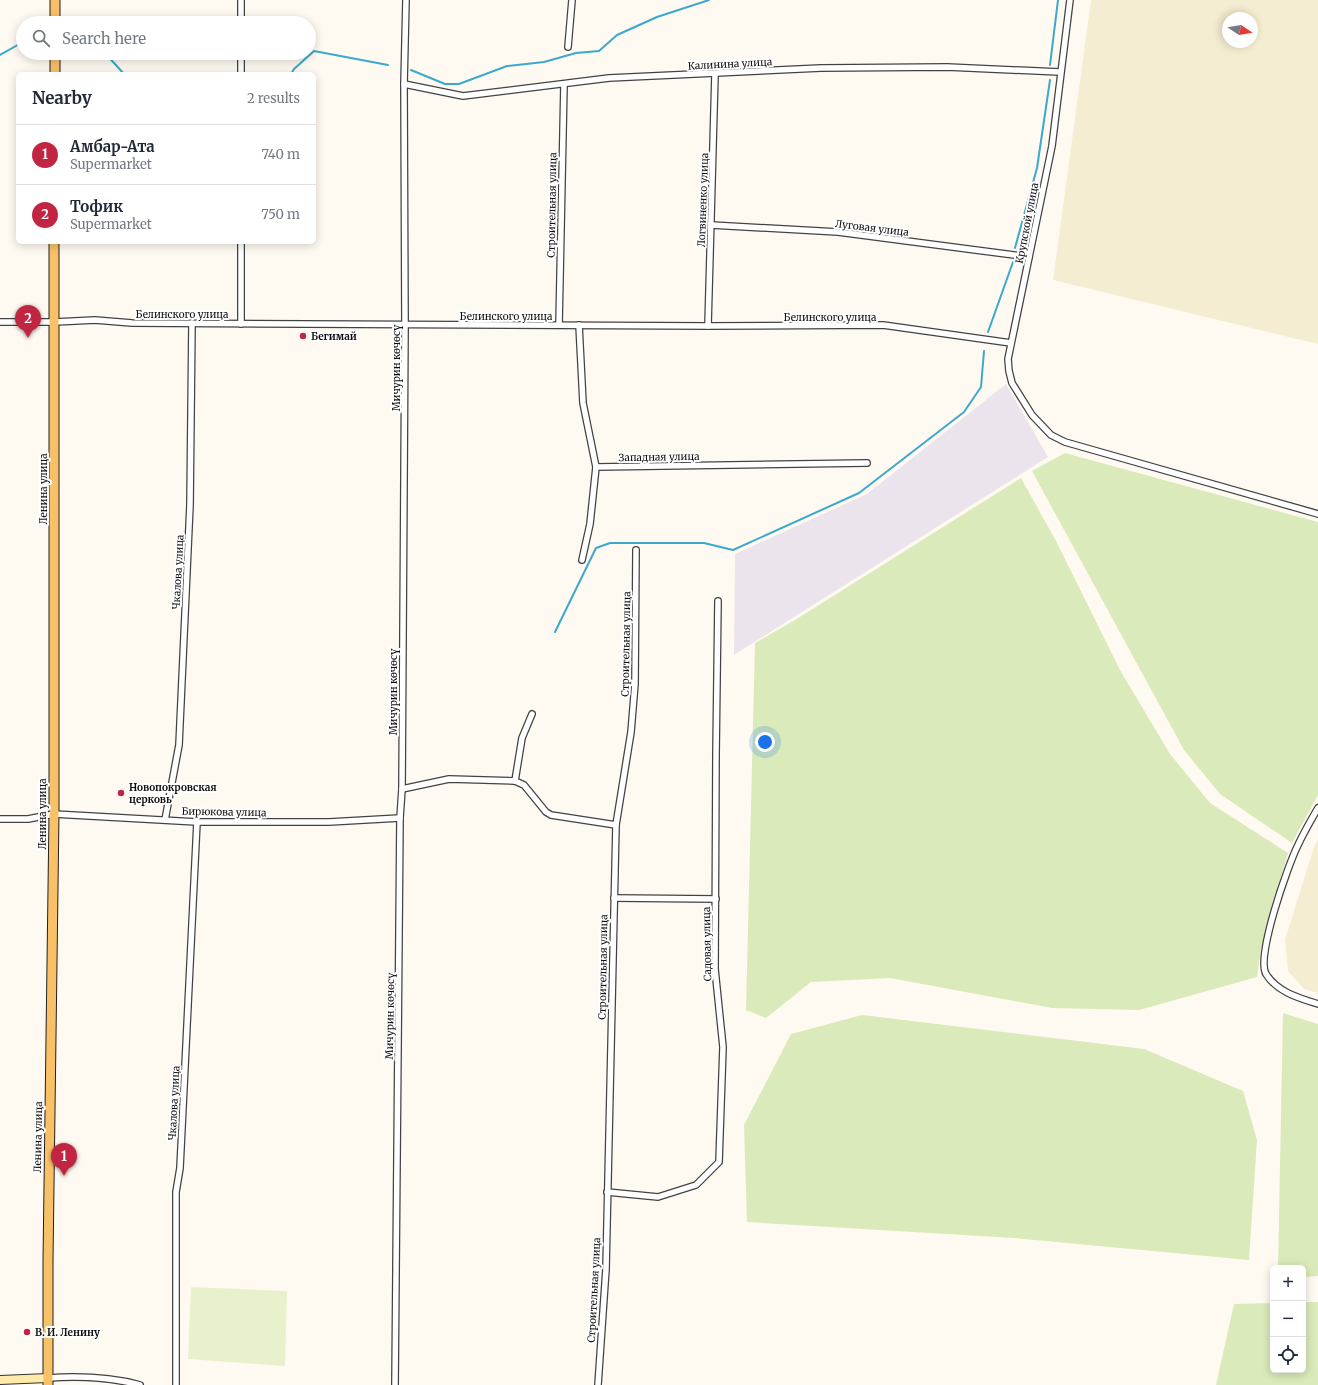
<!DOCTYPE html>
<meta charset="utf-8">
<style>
:root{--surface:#fff;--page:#f6f6f7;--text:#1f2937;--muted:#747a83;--line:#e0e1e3;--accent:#c12542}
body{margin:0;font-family:Merriweather,serif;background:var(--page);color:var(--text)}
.controls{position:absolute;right:12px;bottom:12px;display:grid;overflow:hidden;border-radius:6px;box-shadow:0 2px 10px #0003}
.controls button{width:36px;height:36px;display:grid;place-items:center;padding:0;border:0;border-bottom:1px solid var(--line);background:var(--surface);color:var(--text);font:20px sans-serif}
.compass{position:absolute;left:1222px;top:12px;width:36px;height:36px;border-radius:50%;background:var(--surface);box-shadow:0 2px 10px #0003;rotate:102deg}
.you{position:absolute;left:765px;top:742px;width:14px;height:14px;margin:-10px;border:3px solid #fff;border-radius:50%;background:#1a73e8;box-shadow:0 0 0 6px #1a73e833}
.badge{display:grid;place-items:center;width:26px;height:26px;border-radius:50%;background:var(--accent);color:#fff;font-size:13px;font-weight:700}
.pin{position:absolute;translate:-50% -33px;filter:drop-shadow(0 1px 2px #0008)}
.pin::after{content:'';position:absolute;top:21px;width:14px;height:12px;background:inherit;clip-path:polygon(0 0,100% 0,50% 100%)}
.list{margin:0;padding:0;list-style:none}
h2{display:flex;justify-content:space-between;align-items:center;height:52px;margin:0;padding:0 16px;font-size:17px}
h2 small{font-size:13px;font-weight:400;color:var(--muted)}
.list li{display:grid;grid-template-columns:26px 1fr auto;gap:12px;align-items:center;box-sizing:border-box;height:60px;padding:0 16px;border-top:1px solid var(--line)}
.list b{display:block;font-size:15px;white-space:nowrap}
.list p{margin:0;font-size:13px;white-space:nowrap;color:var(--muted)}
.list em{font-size:13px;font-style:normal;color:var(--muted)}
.icon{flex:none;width:22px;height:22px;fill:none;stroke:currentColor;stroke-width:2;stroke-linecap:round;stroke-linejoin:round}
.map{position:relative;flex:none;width:1318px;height:1385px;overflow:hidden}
.search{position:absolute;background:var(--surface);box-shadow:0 2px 10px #0003;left:16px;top:16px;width:300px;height:44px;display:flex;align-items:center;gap:10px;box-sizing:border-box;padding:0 14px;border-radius:22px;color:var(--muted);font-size:15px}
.panel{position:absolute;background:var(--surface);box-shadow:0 2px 10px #0003;left:16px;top:72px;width:300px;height:172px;border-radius:6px}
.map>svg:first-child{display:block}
.industrial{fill:#ebe4ed}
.farmland{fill:#f5edd1;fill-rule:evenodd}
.green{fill:#daeaba}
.pitch{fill:#e9f1cc}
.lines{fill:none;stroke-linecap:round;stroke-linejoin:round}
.stream{stroke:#3ca8ce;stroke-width:2}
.street-casing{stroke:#424242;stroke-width:8}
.secondary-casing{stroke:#313131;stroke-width:10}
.primary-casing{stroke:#202020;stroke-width:11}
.street{stroke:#fff;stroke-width:5.5}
.secondary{stroke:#ffeaac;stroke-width:8}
.primary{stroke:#f9c167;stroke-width:9}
.poi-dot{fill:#c12542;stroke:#fff;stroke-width:1.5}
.labels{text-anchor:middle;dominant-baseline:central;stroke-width:4;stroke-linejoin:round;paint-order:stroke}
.street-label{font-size:10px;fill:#0f0f0f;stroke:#fff}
.poi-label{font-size:10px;font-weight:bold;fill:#0f0f0f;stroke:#fff;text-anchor:start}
</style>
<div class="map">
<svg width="1318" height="1385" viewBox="0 0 1318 1385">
<rect width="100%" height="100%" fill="#fffaf1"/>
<!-- industrial -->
<path class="industrial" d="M 1006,384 L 1048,457 L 734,655 L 735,554 L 867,494 Z"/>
<!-- farmland -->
<g class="farmland">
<path d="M 1091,0 L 1318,0 L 1318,344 L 1053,280 ZM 1228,18 L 1252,18 L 1252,42 L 1228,42 Z"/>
<path d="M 1318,839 L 1318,993 L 1304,989 L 1288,971 L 1285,940 L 1314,847 Z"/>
</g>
<!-- green -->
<g class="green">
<path d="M 1065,453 L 1318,522 L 1318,795 L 1292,843 L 1220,794 L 1184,750 L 1032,471 Z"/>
<path d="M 1021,478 L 1056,541 L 1120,670 L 1170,754 L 1210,803 L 1288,853 L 1261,949 L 1257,977 L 1139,1010 L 1052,1008 L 890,978 L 811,982 L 766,1018 L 746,1010 L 755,643 L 795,620 Z"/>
<path d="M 1283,1013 L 1318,1024 L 1318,1276 L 1303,1277 L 1303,1268 L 1278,1268 Z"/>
<path d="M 862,1015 L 1144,1049 L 1243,1091 L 1257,1140 L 1249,1260 L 1014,1238 L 747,1222 L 744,1125 L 791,1034 Z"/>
<path d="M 1303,1302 L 1318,1302 L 1318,1385 L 1216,1385 L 1234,1304 L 1273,1303 L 1273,1370 L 1303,1370 Z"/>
</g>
<!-- pitch -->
<path class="pitch" d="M 191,1287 L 287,1291 L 285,1366 L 188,1359 Z"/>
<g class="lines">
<!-- stream -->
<g class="stream">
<path d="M 71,22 L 72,23"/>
<path d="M 105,53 L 124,74"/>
<path d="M 0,55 L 23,42"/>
<path d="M 1050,65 L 1058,0"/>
<path d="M 411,70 L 445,84 L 459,84 L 507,66 L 544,62 L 576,53 L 599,51 L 617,35 L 657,17 L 709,0"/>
<path d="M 291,74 L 294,69 L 314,51 L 388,65"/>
<path d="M 1015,248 L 1037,168 L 1050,80"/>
<path d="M 988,332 L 1013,262"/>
<path d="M 555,632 L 596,548 L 610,543 L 704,543 L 733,550 L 859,493 L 964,412 L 981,387 L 984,351"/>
</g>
<!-- street casing -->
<g class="street-casing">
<g id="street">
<path d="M 241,0 L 241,23"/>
<path d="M 1070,0 L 1052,146 L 1008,359 L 1009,371 L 1012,383 L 1032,415 L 1051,435 L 1065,442 L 1318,514"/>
<path d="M 568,47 L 572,0"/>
<path d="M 241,53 L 241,74"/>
<path d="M 404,84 L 463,96 L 609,78 L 821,68 L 947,67 L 1060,72"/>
<path d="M 711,225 L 838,232 L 1029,257"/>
<path d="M 241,242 L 241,324"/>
<path d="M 0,322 L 55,322 L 95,320 L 132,323 L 708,326 L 883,325 L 1011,343"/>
<path d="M 559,325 L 564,84"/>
<path d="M 579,325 L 583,403 L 596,467 L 867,463"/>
<path d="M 708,326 L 715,74"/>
<path d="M 582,560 L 590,524 L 596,467"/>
<path d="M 515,781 L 522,738 L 532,714"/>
<path d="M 402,789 L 449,779 L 515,781 L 524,785 L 546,812 L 551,815 L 616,825"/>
<path d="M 1318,808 C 1311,820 1304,832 1298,845 C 1288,865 1256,956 1266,974 C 1277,992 1299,998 1318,1004"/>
<path d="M 0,819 L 28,819 L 54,814 L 197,822 L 329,822 L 400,818"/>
<path d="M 165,820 L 179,745 L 190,505 L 192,323"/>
<path d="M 614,898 L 716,899"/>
<path d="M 607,1192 L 658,1197 L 696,1185 L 719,1162 L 723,1047 L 715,969 L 716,754 L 718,601"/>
<path d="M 48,1378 C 78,1376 110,1377 140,1385"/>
<path d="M 176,1385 L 176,1192 L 180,1168 L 197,822"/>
<path d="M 395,1385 L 400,818 L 402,789 L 405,325 L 404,84 L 406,0"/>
<path d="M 598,1385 L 606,1269 L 616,825 L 631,732 L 635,684 L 636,550"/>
</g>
</g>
<!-- secondary casing -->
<g class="secondary-casing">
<path id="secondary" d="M 0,1380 L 48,1378"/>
</g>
<!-- primary casing -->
<g class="primary-casing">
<g id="primary">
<path d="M 55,23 L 55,0"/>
<path d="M 55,74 L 55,53"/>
<path d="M 48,1385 L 48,1261 L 54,814 L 54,242"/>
</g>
</g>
<!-- street -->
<use href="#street" class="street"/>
<!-- secondary -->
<use href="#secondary" class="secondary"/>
<!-- primary -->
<use href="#primary" class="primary"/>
</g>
<!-- markers -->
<g class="poi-dot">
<circle cx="303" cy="336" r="4"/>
<circle cx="121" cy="793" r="4"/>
<circle cx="27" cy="1332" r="4"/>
</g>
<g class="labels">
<!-- street labels -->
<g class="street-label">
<text transform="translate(730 64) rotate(-3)">Калинина улица</text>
<text transform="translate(703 200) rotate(-88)">Логвиненко улица</text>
<text transform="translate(552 205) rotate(-89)">Строительная улица</text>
<text transform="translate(1027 223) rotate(-79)">Крупской улица</text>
<text transform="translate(872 228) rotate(7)">Луговая улица</text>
<text x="182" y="314">Белинского улица</text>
<text x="506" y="316">Белинского улица</text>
<text x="830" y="317">Белинского улица</text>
<text transform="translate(396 368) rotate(-90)">Мичурин көчөсү</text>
<text transform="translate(659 457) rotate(-1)">Западная улица</text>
<text transform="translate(43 489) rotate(-90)">Ленина улица</text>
<text transform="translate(178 572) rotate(-87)">Чкалова улица</text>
<text transform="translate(626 644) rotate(-89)">Строительная улица</text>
<text transform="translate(393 692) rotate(-90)">Мичурин көчөсү</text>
<text transform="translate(224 812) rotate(1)">Бирюкова улица</text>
<text transform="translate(42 814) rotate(-90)">Ленина улица</text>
<text transform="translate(707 944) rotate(-91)">Садовая улица</text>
<text transform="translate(603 967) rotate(-89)">Строительная улица</text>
<text transform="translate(390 1016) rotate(-89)">Мичурин көчөсү</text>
<text transform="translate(174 1103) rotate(-87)">Чкалова улица</text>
<text transform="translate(38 1137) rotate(-89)">Ленина улица</text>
<text transform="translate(594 1290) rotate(-87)">Строительная улица</text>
</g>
<!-- poi labels -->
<g class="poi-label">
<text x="311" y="336">Бегимай</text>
<text x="129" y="787">Новопокровская<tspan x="129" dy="12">церковь</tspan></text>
<text x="35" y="1332">В. И. Ленину</text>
</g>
</g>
</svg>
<div class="controls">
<button>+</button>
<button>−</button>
<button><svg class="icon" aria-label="locate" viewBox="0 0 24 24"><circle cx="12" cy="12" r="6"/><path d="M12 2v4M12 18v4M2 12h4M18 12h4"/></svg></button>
</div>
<svg class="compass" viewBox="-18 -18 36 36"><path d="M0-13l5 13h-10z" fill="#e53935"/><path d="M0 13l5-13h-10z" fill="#747a83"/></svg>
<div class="you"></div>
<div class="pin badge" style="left:64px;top:1176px">1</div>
<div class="pin badge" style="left:28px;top:338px">2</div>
<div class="search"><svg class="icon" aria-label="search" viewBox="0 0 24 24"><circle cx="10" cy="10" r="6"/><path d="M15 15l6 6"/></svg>Search here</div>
<section class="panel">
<h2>Nearby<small>2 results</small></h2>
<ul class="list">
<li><span class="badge">1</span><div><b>Амбар-Ата</b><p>Supermarket</p></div><em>740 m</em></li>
<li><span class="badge">2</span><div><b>Тофик</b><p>Supermarket</p></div><em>750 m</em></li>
</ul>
</section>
</div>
